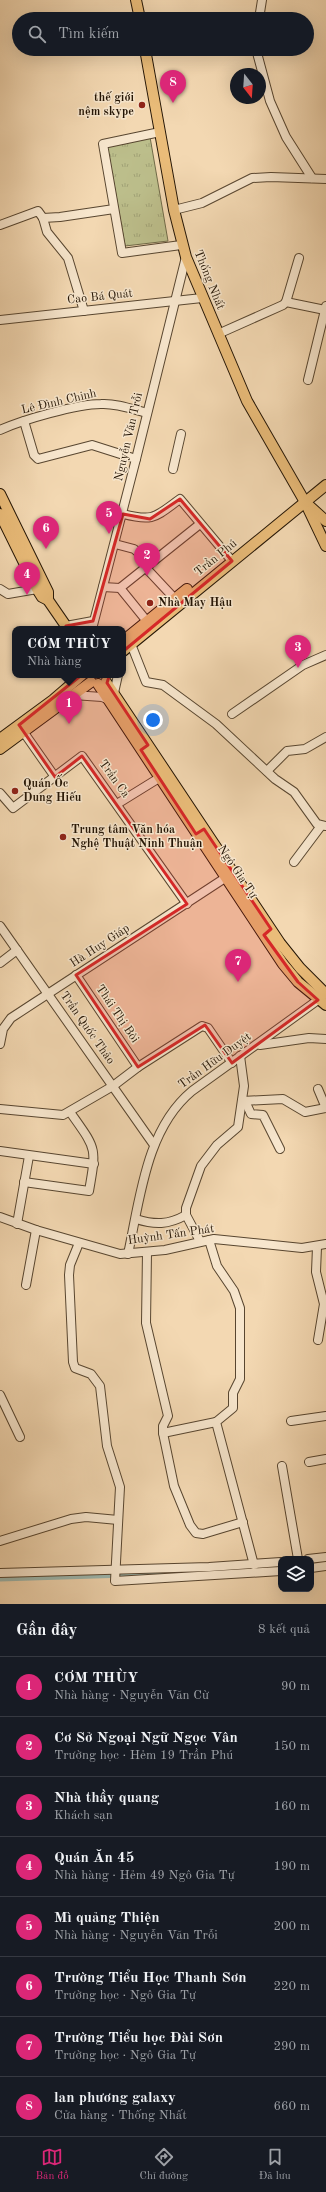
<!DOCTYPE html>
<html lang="vi">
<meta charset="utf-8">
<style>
:root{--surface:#171b24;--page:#20242c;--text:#f1f3f6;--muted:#9ea1a6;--line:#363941;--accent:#db2777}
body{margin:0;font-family:"Old Standard TT",serif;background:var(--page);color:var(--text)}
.controls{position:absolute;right:12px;bottom:12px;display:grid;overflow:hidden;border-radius:8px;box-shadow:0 4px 16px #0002}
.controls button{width:36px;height:36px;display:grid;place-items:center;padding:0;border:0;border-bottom:1px solid var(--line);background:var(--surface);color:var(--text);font:20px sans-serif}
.compass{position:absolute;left:230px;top:68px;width:36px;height:36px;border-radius:50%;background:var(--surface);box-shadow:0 4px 16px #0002;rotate:163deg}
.you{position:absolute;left:153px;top:720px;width:14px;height:14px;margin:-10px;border:3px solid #fff;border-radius:50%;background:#1a73e8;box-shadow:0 0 0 6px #1a73e833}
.badge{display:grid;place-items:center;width:26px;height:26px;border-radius:50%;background:var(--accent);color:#fff;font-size:13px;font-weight:700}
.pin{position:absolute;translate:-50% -33px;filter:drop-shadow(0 1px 2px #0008)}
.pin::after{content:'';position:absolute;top:21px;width:14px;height:12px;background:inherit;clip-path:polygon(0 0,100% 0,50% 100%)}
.popup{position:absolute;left:12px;top:626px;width:114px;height:52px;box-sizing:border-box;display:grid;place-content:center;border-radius:8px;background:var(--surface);filter:drop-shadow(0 1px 3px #0005);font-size:13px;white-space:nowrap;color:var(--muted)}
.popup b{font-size:15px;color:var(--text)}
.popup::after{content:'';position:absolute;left:50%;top:100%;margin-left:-8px;border:8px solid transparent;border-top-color:var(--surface)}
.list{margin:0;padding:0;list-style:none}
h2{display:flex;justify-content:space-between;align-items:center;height:52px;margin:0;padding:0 16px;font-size:17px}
h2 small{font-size:13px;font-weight:400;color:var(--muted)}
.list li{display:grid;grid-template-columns:26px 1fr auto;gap:12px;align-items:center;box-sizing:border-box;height:60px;padding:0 16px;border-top:1px solid var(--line)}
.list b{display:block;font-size:15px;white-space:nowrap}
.list p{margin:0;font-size:13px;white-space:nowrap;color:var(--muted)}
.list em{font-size:13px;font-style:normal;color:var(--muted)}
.icon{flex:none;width:22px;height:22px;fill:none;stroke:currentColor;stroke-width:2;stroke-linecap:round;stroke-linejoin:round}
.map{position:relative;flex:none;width:326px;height:1604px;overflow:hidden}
.search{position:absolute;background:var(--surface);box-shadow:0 4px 16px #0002;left:12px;right:12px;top:12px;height:44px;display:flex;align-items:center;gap:10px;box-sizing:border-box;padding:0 14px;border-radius:22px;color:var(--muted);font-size:15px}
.sheet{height:532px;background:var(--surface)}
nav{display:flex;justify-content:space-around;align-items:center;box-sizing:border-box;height:56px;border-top:1px solid var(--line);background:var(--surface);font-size:11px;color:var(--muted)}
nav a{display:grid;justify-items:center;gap:2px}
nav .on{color:var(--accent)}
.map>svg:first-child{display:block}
.park{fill:url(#park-tufts);stroke:#706a48}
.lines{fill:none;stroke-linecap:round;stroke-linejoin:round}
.canal{stroke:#9cb9b2;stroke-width:7}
.minor-casing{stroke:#584630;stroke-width:10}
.major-casing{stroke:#241505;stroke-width:12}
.minor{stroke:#f7e6cd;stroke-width:8}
.major{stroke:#eabc79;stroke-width:10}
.marked{fill:#d62828;fill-opacity:0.2;stroke:#d62828;stroke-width:3;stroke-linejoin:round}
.poi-dot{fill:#8f2418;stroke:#f7e6cd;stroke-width:1.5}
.labels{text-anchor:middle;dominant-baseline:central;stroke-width:3;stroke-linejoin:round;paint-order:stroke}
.poi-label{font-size:12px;font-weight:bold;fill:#241505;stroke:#f7e6cd;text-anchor:start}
.street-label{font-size:12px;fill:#241505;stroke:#f7e6cd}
</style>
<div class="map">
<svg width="326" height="1604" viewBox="0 0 326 1604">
<defs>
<pattern id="park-tufts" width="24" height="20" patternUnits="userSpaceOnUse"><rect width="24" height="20" fill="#bcbe8b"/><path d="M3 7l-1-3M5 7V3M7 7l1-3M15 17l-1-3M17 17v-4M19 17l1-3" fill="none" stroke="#a1a276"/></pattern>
</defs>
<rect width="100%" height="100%" fill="#f3d8b2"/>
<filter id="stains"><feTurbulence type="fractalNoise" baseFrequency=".005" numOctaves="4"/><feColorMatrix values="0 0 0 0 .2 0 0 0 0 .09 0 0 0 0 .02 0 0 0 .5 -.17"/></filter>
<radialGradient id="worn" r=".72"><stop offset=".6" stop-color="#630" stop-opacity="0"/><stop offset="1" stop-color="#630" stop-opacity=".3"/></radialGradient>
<!-- park -->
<path class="park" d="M 150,137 L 168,241 L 125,246 L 107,144 Z"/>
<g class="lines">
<!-- canal -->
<g class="canal">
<path d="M 311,1563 L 326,1561"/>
<path d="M 263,1569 L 281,1566"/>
<path d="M 0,1578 L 221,1571"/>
</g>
<!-- minor casing -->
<g class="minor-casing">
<g id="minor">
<path d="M 259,19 L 262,0"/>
<path d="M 256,49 L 270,101 L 286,137 L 312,178"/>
<path d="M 160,132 L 103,144 L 122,253 L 181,245"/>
<path d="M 174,210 L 202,203 L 252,178 L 271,177 L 326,179"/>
<path d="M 43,218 L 60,217 L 114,209"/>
<path d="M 0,225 L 38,211 L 43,218 L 47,232 L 68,258 L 84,311"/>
<path d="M 286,302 L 325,310"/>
<path d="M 0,320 L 202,298"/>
<path d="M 218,334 L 283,305 L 286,302 L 299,258"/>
<path d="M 308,380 L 326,306"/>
<path d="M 24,421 L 34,455 L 38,459 L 92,445 L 136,459"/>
<path d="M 0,430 C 22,420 77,404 101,404 C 116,403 132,409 147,413"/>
<path d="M 173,469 L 181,434"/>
<path d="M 123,514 C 154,522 155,517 180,499 L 232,561"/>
<path d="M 115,544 L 134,549 L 141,555 L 146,568 L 175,599"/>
<path d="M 103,587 L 120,588 L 200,524"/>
<path d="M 120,588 L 150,625"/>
<path d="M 0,589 L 8,594 L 37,589"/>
<path d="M 66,626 L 93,621"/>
<path d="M 92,629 L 136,459 L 186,257"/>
<path d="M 131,644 L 146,682 L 163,685 L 216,724 L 275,779 L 294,792 L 317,824 L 326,826"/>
<path d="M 114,693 L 118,675"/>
<path d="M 73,695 L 102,697 L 109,700"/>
<path d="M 232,714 L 303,665 L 326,655"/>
<path d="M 20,727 L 55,777"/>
<path d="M 267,771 L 287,751 L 305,749 L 326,737"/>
<path d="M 0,793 L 13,808 L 82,756 L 187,904"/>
<path d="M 117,804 L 159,778"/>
<path d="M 294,862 L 321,826"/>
<path d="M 0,926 L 154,1145"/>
<path d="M 0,963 L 17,950"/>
<path d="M 76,975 L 138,1067"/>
<path d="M 0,1044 L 3,1029 L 11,1018 L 225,878"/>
<path d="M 260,1045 L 309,1038 L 326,1039"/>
<path d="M 318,1089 L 326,1108"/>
<path d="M 242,1101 L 283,1099 L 305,1112 L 326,1108"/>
<path d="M 245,1101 L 251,1114 L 263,1115 L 280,1149"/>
<path d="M 0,1109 L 63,1115 L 113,1086 L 138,1067 L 202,1026 L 208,1028 L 232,1063"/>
<path d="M 0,1151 L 94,1164"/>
<path d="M 24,1182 L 89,1191 C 97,1146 96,1149 70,1112"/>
<path d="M 0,1217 L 36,1230 L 120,1254 L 165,1250 L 214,1239 L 302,1248 L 326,1244"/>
<path d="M 136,1219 C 155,1225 168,1225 186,1215"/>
<path d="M 17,1224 L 29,1156"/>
<path d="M 209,1240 L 217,1266 L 234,1291 L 240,1308 L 240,1379 L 233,1393 L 233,1408 L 216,1422 L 254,1565"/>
<path d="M 200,1241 L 186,1215 L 186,1208 L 201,1166 L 217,1145 L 238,1127 L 244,1086 L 240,1056"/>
<path d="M 79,1243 L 70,1265 L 69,1275 L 73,1362 L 75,1368 L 91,1374 L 100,1386 L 107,1446 L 120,1487 L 115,1581 L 281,1571"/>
<path d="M 317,1247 L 316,1272 L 324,1304 L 318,1340"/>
<path d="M 147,1252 L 146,1323 L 168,1416 L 163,1426 L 163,1433 L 174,1486 L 190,1525 L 196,1533 L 203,1534 L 243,1522"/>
<path d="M 128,1254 C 140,1199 146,1129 192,1091 L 318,1000"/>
<path d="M 26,1285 L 36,1230"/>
<path d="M 0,1395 L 20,1437"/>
<path d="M 291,1421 L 326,1416"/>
<path d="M 163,1433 L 216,1422"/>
<path d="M 309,1462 L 326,1459"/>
<path d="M 282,1466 L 298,1559"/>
<path d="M 0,1541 L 71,1519 L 86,1517 L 118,1520"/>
<path d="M 308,1559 L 326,1557"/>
<path d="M 311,1568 L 326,1566"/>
<path d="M 0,1573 L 209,1567 L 281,1562"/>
</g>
</g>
<!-- major casing -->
<g class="major-casing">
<g id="major">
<path d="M 136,0 L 140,19"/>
<path d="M 145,49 L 174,210 L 186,257 L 247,401 L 305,502 L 326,546"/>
<path d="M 0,494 L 48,592 L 48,600"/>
<path d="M 306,503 L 326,521"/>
<path d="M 0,514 L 37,589 L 42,597 L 48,600 L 68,629"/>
<path d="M 123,641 L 187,589"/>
<path d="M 123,651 L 326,485"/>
<path d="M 106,682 L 280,943 L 300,968 L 326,994"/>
<path d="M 98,684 L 283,964 L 298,982 L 326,1005"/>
<path d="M 0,739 L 53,700 L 82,675"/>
<path d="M 0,749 L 91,682"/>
</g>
</g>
<!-- minor -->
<use href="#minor" class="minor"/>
<!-- major -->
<use href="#major" class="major"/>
</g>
<!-- marked area -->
<path class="marked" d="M 180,499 L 232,561 L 115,658 L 107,683 L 148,745 L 141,750 L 196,834 L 204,829 L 271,929 L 264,935 L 298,982 L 318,1000 L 232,1063 L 205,1025 L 138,1067 L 76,975 L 187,904 L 82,756 L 55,777 L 19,725 L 84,673 L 88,658 L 66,626 L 93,621 L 123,514 L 150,519 Z"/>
<!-- markers -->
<g class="poi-dot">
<circle cx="142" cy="105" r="4"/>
<circle cx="150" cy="603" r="4"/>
<circle cx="15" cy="791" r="4"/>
<circle cx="63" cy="837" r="4"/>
</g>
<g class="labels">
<!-- poi labels -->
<g class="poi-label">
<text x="134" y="98" text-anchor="end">thế giới<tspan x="134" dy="14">nệm skype</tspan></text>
<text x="158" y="603">Nhà May Hậu</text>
<text x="23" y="784">Quán Ốc<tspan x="23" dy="14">Dung Hiếu</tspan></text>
<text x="71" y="830">Trung tâm Văn hóa<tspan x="71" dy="14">Nghệ Thuật Ninh Thuận</tspan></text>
</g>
<!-- street labels -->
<g class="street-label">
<text transform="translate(209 280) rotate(68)">Thống Nhất</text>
<text transform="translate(100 297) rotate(-6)">Cao Bá Quát</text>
<text transform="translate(59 402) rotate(-13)">Lê Đình Chinh</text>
<text transform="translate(129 437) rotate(-77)">Nguyễn Văn Trỗi</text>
<text transform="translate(216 558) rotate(-39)">Trần Phú</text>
<text transform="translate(114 779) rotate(54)">Trần Ca</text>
<text transform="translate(237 872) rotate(56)">Ngô Gia Tự</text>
<text transform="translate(100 946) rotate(-33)">Hà Huy Giáp</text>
<text transform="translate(117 1014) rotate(56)">Thái Thị Bôi</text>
<text transform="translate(87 1028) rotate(55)">Trần Quốc Thảo</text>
<text transform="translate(215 1061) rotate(-36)">Trần Hữu Duyệt</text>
<text transform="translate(171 1235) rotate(-8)">Huỳnh Tấn Phát</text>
</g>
</g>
<rect width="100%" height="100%" filter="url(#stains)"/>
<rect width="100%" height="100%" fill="url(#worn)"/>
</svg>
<div class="controls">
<button><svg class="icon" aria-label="layers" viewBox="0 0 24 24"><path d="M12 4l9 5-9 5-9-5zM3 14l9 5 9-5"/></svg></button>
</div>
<svg class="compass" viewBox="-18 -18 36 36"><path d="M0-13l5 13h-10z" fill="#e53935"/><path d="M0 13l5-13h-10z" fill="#9ea1a6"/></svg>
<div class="you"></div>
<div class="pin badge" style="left:69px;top:724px">1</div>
<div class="popup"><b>CƠM THÙY</b>Nhà hàng</div>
<div class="pin badge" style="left:147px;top:576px">2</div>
<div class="pin badge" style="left:298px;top:668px">3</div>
<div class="pin badge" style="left:27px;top:595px">4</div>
<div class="pin badge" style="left:109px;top:534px">5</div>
<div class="pin badge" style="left:46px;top:549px">6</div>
<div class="pin badge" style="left:238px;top:982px">7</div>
<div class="pin badge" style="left:173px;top:103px">8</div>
<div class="search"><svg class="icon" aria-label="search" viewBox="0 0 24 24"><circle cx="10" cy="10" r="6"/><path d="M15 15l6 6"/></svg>Tìm kiếm</div>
</div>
<section class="sheet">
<h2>Gần đây<small>8 kết quả</small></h2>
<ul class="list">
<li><span class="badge">1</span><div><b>CƠM THÙY</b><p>Nhà hàng · Nguyễn Văn Cừ</p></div><em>90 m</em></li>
<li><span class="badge">2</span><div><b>Cơ Sở Ngoại Ngữ Ngọc Vân</b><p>Trường học · Hẻm 19 Trần Phú</p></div><em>150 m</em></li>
<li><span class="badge">3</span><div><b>Nhà thầy quang</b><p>Khách sạn</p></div><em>160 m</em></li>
<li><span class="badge">4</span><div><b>Quán Ăn 45</b><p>Nhà hàng · Hẻm 49 Ngô Gia Tự</p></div><em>190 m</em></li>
<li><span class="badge">5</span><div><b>Mì quảng Thiện</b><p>Nhà hàng · Nguyễn Văn Trỗi</p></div><em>200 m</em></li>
<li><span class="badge">6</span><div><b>Trường Tiểu Học Thanh Sơn</b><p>Trường học · Ngô Gia Tự</p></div><em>220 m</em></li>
<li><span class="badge">7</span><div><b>Trường Tiểu học Đài Sơn</b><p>Trường học · Ngô Gia Tự</p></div><em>290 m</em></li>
<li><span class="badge">8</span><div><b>lan phương galaxy</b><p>Cửa hàng · Thống Nhất</p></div><em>660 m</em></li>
</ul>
</section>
<nav>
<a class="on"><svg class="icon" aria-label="map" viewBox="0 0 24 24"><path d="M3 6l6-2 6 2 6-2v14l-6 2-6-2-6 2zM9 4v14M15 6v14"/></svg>Bản đồ</a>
<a><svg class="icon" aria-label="directions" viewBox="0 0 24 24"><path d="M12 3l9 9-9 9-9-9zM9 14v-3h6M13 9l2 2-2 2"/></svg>Chỉ đường</a>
<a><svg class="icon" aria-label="saved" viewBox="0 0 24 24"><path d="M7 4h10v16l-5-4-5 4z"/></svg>Đã lưu</a>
</nav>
